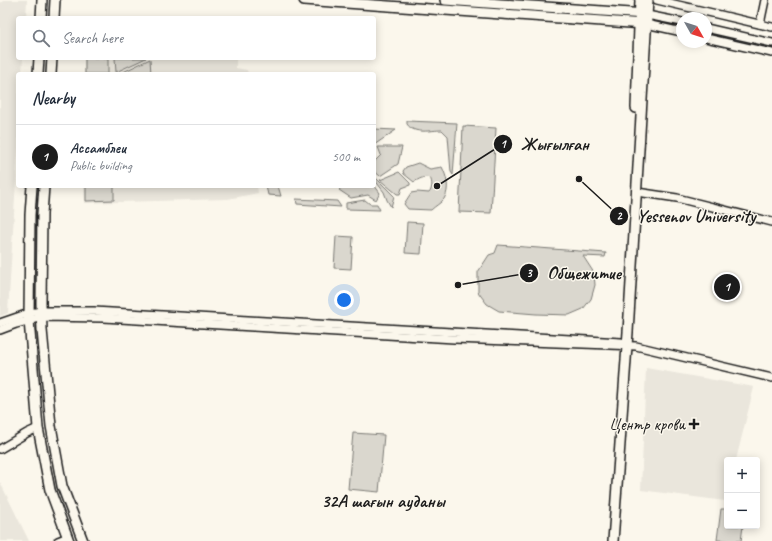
<!DOCTYPE html>
<meta charset="utf-8">
<style>
:root{--surface:#fff;--page:#f6f6f7;--text:#1f2937;--muted:#747a83;--line:#e0e1e3;--accent:#1c1c1c}
body{margin:0;font-family:Caveat,sans-serif;background:var(--page);color:var(--text)}
.controls{position:absolute;right:12px;bottom:12px;display:grid;overflow:hidden;border-radius:4px;box-shadow:0 2px 10px #0003}
.controls button{width:36px;height:36px;display:grid;place-items:center;padding:0;border:0;border-bottom:1px solid var(--line);background:var(--surface);color:var(--text);font:20px sans-serif}
.compass{position:absolute;left:676px;top:12px;width:36px;height:36px;border-radius:50%;background:var(--surface);box-shadow:0 2px 10px #0003;rotate:129deg}
.you{position:absolute;left:344px;top:300px;width:14px;height:14px;margin:-10px;border:3px solid #fff;border-radius:50%;background:#1a73e8;box-shadow:0 0 0 6px #1a73e833}
.badge{display:grid;place-items:center;width:26px;height:26px;border-radius:50%;background:var(--accent);color:#fff;font-size:13px;font-weight:700}
.pin{position:absolute;translate:-50% -50%;border:2px solid #fff;box-shadow:0 1px 4px #0006}
.list{margin:0;padding:0;list-style:none}
h2{display:flex;justify-content:space-between;align-items:center;height:52px;margin:0;padding:0 16px;font-size:17px}
h2 small{font-size:13px;font-weight:400;color:var(--muted)}
.list li{display:grid;grid-template-columns:26px 1fr auto;gap:12px;align-items:center;box-sizing:border-box;height:64px;padding:0 16px;border-top:1px solid var(--line)}
.list b{display:block;font-size:15px;white-space:nowrap}
.list p{margin:0;font-size:13px;white-space:nowrap;color:var(--muted)}
.list em{font-size:13px;font-style:normal;color:var(--muted)}
.icon{flex:none;width:22px;height:22px;fill:none;stroke:currentColor;stroke-width:2;stroke-linecap:round;stroke-linejoin:round}
.map{position:relative;flex:none;width:772px;height:541px;overflow:hidden}
.search{position:absolute;background:var(--surface);box-shadow:0 2px 10px #0003;left:16px;top:16px;width:360px;height:44px;display:flex;align-items:center;gap:10px;box-sizing:border-box;padding:0 14px;border-radius:4px;color:var(--muted);font-size:15px}
.panel{position:absolute;background:var(--surface);box-shadow:0 2px 10px #0003;left:16px;top:72px;width:360px;height:116px;border-radius:4px}
.map>svg:first-child{display:block}
.built{fill:#eae6dc}
.green{fill:#dad7ce;stroke:#7b7a75}
.lines{fill:none;stroke-linecap:round;stroke-linejoin:round}
.minor-casing{stroke:#1c1c1c;stroke-width:10}
.major-casing{stroke:#1c1c1c;stroke-width:12}
.minor{stroke:#fbf7ec;stroke-width:7}
.major{stroke:#fbf7ec;stroke-width:9}
.poi-dot{fill:#1c1c1c;stroke:#fbf7ec;stroke-width:1.5}
.labels{text-anchor:middle;dominant-baseline:central;stroke-width:3;stroke-linejoin:round;paint-order:stroke}
.poi-label{font-size:17px;fill:#1c1c1c;stroke:#fbf7ec;text-anchor:end}
.neighbourhood-label{font-size:18px;font-weight:bold;fill:#1c1c1c;stroke:#fbf7ec}
.leader{fill:none;stroke:#1c1c1c;stroke-width:1.5}
.callout-dot{fill:#1c1c1c;stroke:#fbf7ec;stroke-width:1.5}
.mark-label{font-size:12px;text-anchor:middle;font-weight:bold;fill:#fff}
.callout-label{font-size:18px;text-anchor:middle;font-weight:bold;fill:#1c1c1c;stroke:#fbf7ec;stroke-width:3;stroke-linejoin:round;paint-order:stroke}
</style>
<div class="map">
<svg width="772" height="541" viewBox="0 0 772 541">
<rect width="100%" height="100%" fill="#fbf7ec"/>
<filter id="ink" filterUnits="userSpaceOnUse"><feTurbulence type="fractalNoise" baseFrequency=".025" numOctaves="2"/><feDisplacementMap in="SourceGraphic" scale="8" xChannelSelector="R" yChannelSelector="G"/><feConvolveMatrix kernelMatrix="1 2 1 2 8 2 1 2 1" color-interpolation-filters="sRGB"/></filter>
<g filter="url(#ink)">
<!-- built -->
<g class="built">
<path d="M 5,0 L 27,0 L 26,18 L 18,18 L 18,58 L 23,58 L 22,74 L 18,74 L 18,147 L 8,313 L 0,316 L 0,3 Z"/>
<path d="M 84,58 L 236,58 L 236,68 L 247,70 L 248,74 L 84,74 Z"/>
<path d="M 84,186 L 257,186 L 258,193 L 228,199 L 85,203 Z"/>
<path d="M 646,368 L 754,387 L 736,460 L 727,460 L 727,494 L 725,501 L 641,490 Z"/>
<path d="M 0,482 L 29,541 L 0,541 Z"/>
</g>
<!-- green -->
<g class="green">
<rect x="85" y="58" width="23" height="16"/>
<path d="M 115,58 L 146,58 L 116,72 Z"/>
<path d="M 150,59 L 151,74 L 119,74 Z"/>
<path d="M 407,121 L 457,123 L 453,175 L 451,172 L 448,136 L 442,130 C 431,130 414,135 407,124 Z"/>
<path d="M 463,126 L 496,128 L 491,213 L 459,212 Z"/>
<path d="M 374,129 L 396,130 L 374,145 Z"/>
<path d="M 378,147 L 402,147 L 398,164 L 380,176 L 374,171 L 374,162 L 381,155 Z"/>
<path d="M 418,163 L 430,169 L 442,167 C 447,177 450,189 444,199 C 441,203 435,206 431,210 L 408,209 L 404,204 L 411,193 L 417,192 L 429,193 C 432,190 433,182 430,178 C 424,176 419,179 414,182 L 404,174 L 403,171 L 406,167 Z"/>
<path d="M 399,172 L 410,183 L 410,185 L 402,188 L 400,194 L 397,194 L 380,180 Z"/>
<path d="M 374,176 L 394,196 L 391,207 L 387,200 L 384,192 L 374,179 Z"/>
<path d="M 374,185 L 380,193 L 376,200 L 368,195 L 351,198 L 339,190 L 343,186 L 374,186 Z"/>
<path d="M 86,186 L 114,186 L 114,200 L 86,201 Z"/>
<path d="M 266,186 L 278,186 L 281,196 L 268,195 Z"/>
<path d="M 296,199 L 337,201 L 341,207 L 297,204 Z"/>
<path d="M 365,200 L 370,204 L 377,204 L 380,210 L 346,209 L 346,203 Z"/>
<path d="M 407,222 L 423,223 L 421,254 L 405,253 Z"/>
<path d="M 336,236 L 353,237 L 351,269 L 334,268 Z"/>
<path d="M 498,245 L 606,253 L 605,257 L 583,256 L 594,273 L 595,285 L 591,299 L 583,309 L 569,315 L 536,314 L 499,311 L 487,304 L 478,292 L 478,272 L 489,255 L 495,253 Z"/>
<path d="M 353,433 L 384,435 L 379,492 L 348,489 Z"/>
<path d="M 721,509 L 727,509 L 727,526 L 743,526 L 741,541 L 717,540 Z"/>
</g>
<g class="lines">
<!-- minor casing -->
<g class="minor-casing">
<g id="minor">
<path d="M 657,0 L 772,27"/>
<path d="M 647,15 L 682,22"/>
<path d="M 646,24 L 682,32"/>
<path d="M 760,24 L 765,0"/>
<path d="M 706,28 L 772,43"/>
<path d="M 706,38 L 772,53"/>
<path d="M 637,192 L 677,198 L 772,222"/>
<path d="M 0,323 L 29,313 L 42,311 L 94,311 L 621,342"/>
<path d="M 0,330 L 16,324 L 42,317 L 104,318 L 454,339 L 636,346 L 772,378"/>
<path d="M 0,449 L 27,433 L 38,428"/>
<path d="M 58,541 L 68,537"/>
</g>
</g>
<!-- major casing -->
<g class="major-casing">
<g id="major">
<path d="M 304,0 L 644,24"/>
<path d="M 445,0 L 645,14"/>
<path d="M 41,18 L 42,0"/>
<path d="M 54,18 L 55,0"/>
<path d="M 38,74 L 39,58"/>
<path d="M 51,74 L 52,58"/>
<path d="M 636,108 L 640,0"/>
<path d="M 32,186 L 30,215 L 29,320 L 38,428 L 50,490 L 69,541"/>
<path d="M 44,186 L 42,214 L 41,303 L 42,330 L 51,426 L 62,486 L 83,541"/>
<path d="M 613,541 L 628,332 L 648,0"/>
</g>
</g>
<!-- minor -->
<use href="#minor" class="minor"/>
<!-- major -->
<use href="#major" class="major"/>
</g>
</g>
<!-- markers -->
<path class="poi-dot" d="M692 418h4v4h4v4h-4v4h-4v-4h-4v-4h4z"/>
<g class="labels">
<!-- poi labels -->
<g class="poi-label">
<text x="685" y="424">Центр крови</text>
</g>
<!-- neighbourhood labels -->
<g class="neighbourhood-label">
<text x="383" y="501">32А шағын ауданы</text>
</g>
</g>
<!-- callouts -->
<path class="leader" d="M437 186L503 144M579 179L619 216M458 285L529 273"/>
<g class="callout-dot">
<circle cx="437" cy="186" r="4"/>
<circle cx="579" cy="179" r="4"/>
<circle cx="458" cy="285" r="4"/>
<circle cx="503" cy="144" r="10"/>
<circle cx="619" cy="216" r="10"/>
<circle cx="529" cy="273" r="10"/>
</g>
<g class="mark-label">
<text x="503" y="148">1</text>
<text x="619" y="220">2</text>
<text x="529" y="277">3</text>
</g>
<g class="callout-label">
<text x="555" y="150">Жығылған</text>
<text x="696" y="222">Yessenov University</text>
<text x="584" y="279">Общежитие</text>
</g>
</svg>
<div class="controls">
<button>+</button>
<button>−</button>
</div>
<svg class="compass" viewBox="-18 -18 36 36"><path d="M0-13l5 13h-10z" fill="#e53935"/><path d="M0 13l5-13h-10z" fill="#747a83"/></svg>
<div class="you"></div>
<div class="pin badge" style="left:727px;top:287px">1</div>
<div class="search"><svg class="icon" aria-label="search" viewBox="0 0 24 24"><circle cx="10" cy="10" r="6"/><path d="M15 15l6 6"/></svg>Search here</div>
<section class="panel">
<h2>Nearby<small></small></h2>
<ul class="list">
<li><span class="badge">1</span><div><b>Ассамблеи</b><p>Public building</p></div><em>500 m</em></li>
</ul>
</section>
</div>
